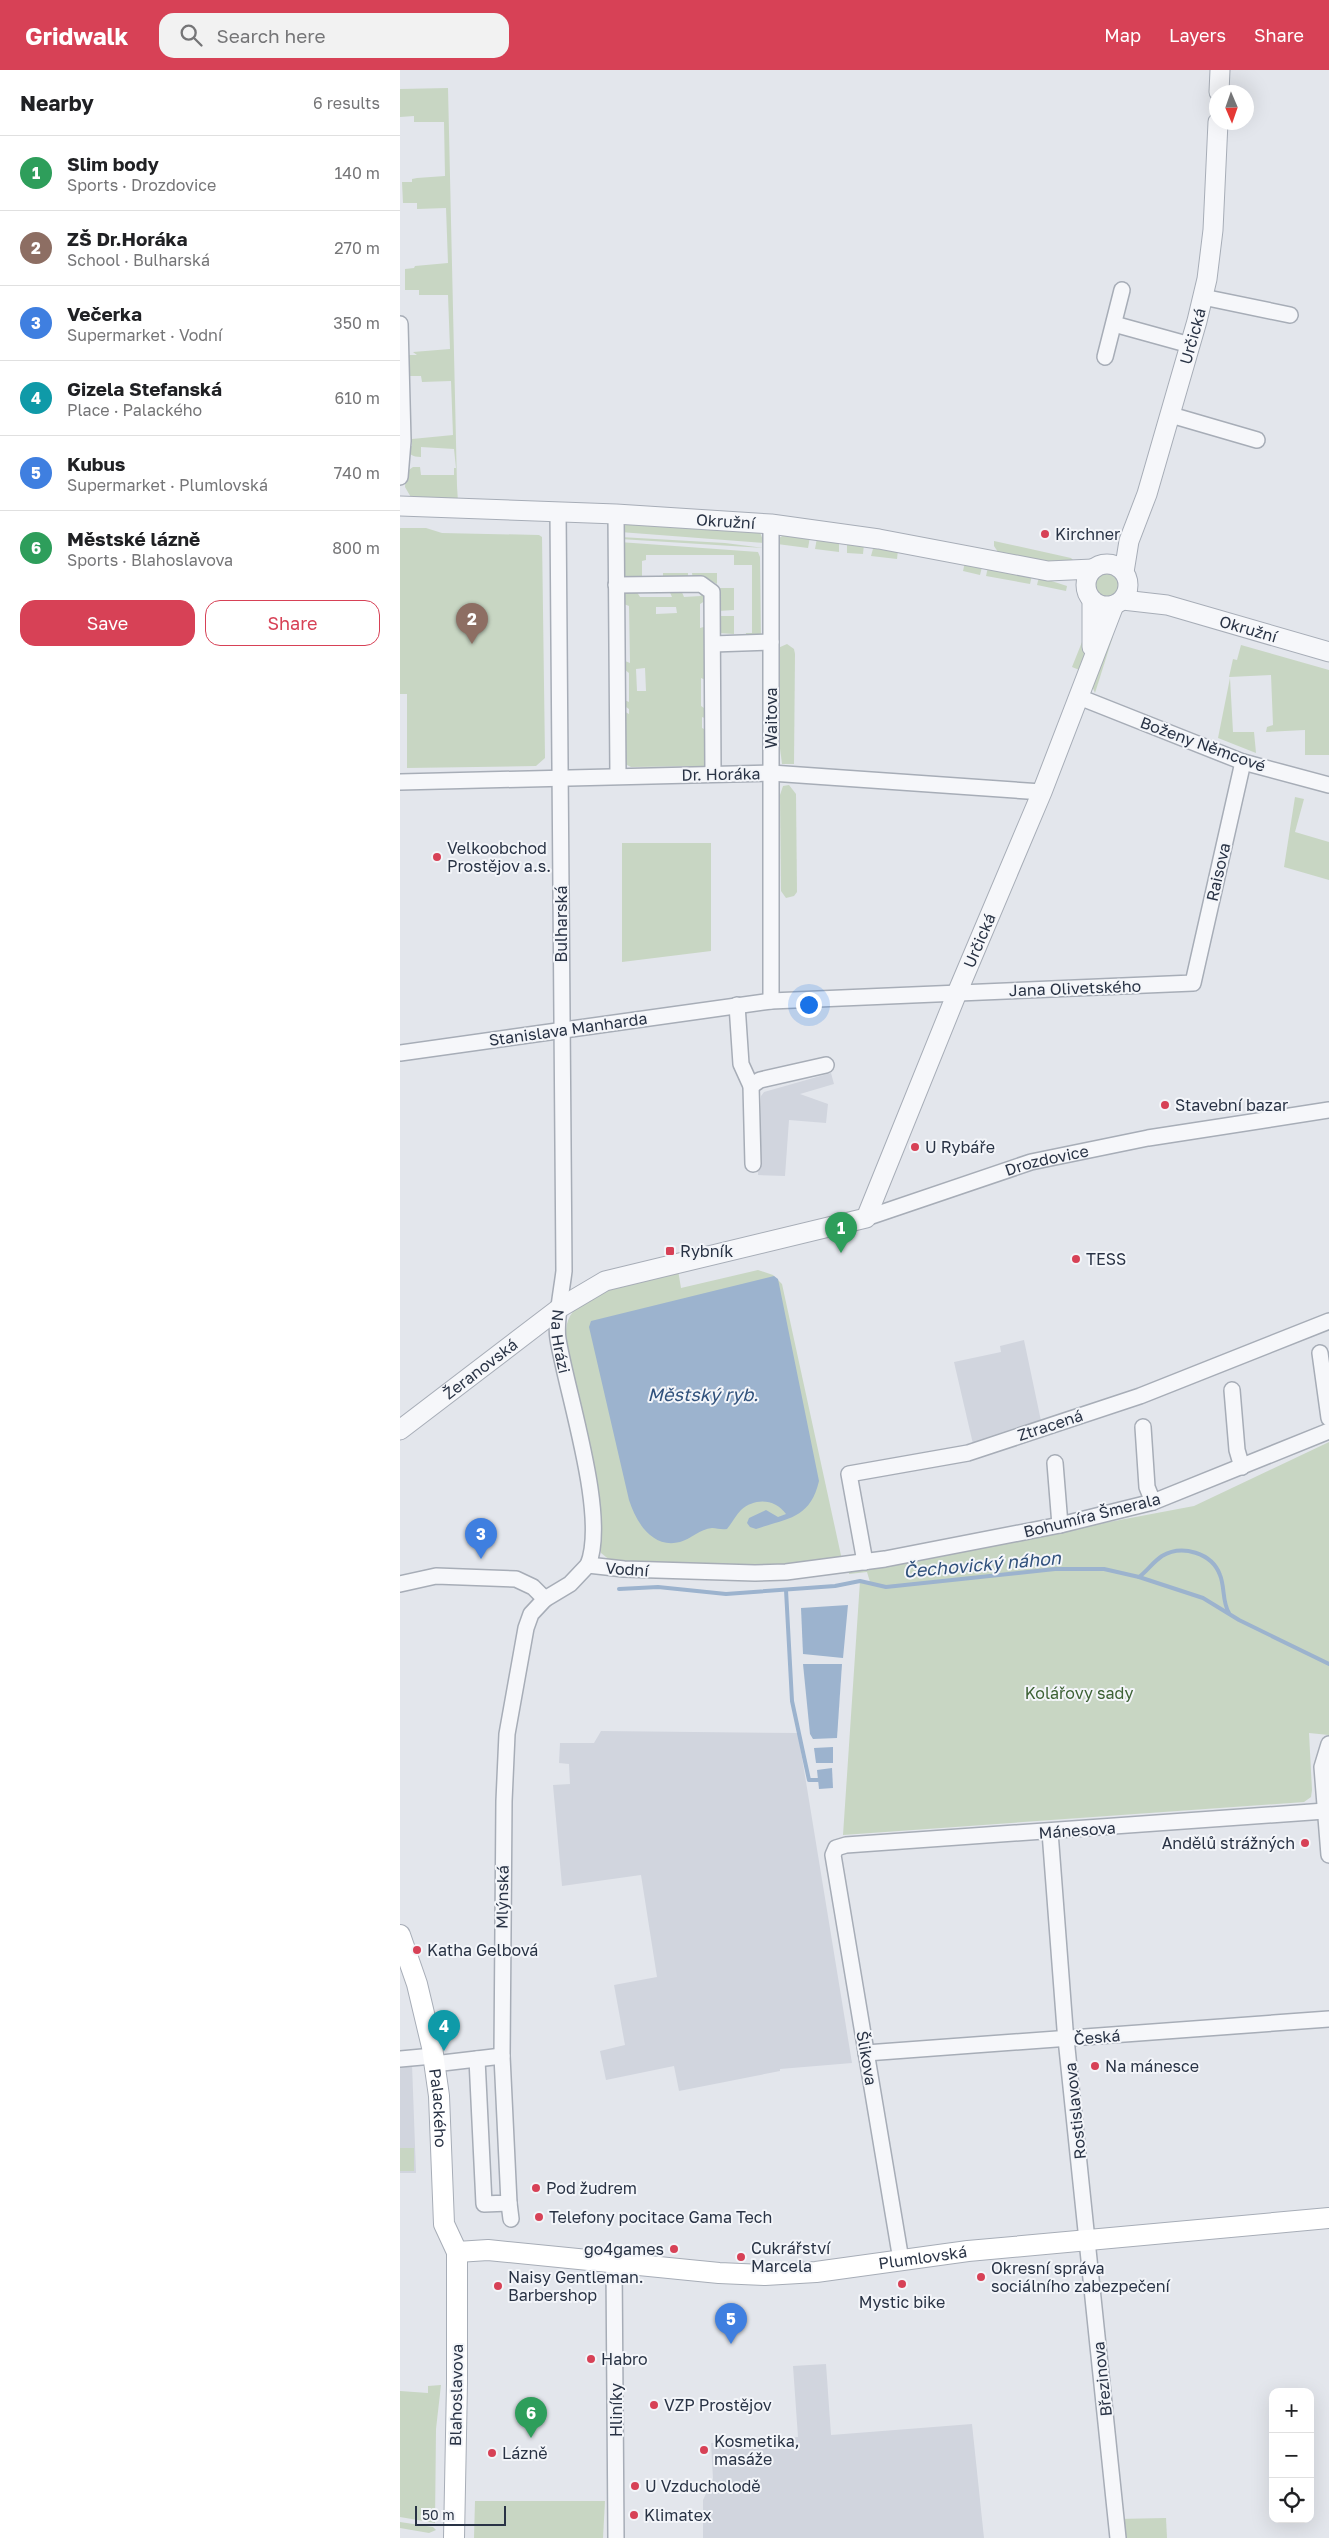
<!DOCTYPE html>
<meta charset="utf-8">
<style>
:root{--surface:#fff;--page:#f2f2f2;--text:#202124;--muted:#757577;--line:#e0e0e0;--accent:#d74156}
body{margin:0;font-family:"Golos Text",sans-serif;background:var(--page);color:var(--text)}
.controls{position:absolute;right:15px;bottom:15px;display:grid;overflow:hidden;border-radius:10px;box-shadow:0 5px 20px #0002}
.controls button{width:45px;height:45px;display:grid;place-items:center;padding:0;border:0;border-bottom:1px solid var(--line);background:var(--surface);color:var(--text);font:25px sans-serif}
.compass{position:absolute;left:809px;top:15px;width:45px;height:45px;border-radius:50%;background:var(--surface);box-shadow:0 5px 20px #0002;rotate:178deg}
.scale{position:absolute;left:15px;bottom:12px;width:91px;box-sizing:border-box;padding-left:5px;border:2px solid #293345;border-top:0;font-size:14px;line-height:18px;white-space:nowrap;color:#293345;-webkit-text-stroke:4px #f3f5f9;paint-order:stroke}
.you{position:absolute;left:408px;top:934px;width:18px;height:18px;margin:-12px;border:4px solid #fff;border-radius:50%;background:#1a73e8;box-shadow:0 0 0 8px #1a73e833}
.badge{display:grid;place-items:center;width:32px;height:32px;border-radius:50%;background:var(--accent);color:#fff;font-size:16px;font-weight:700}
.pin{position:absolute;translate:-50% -41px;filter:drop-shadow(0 1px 2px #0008)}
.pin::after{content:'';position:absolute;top:26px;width:18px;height:15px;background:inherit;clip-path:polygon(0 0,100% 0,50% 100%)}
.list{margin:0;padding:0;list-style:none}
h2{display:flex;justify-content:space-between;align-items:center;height:65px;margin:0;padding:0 20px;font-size:21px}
h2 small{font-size:16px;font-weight:400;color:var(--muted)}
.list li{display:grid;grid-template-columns:32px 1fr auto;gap:15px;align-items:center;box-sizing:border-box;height:75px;padding:0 20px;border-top:1px solid var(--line)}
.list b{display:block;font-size:19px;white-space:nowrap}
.list p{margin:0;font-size:16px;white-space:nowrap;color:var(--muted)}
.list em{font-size:16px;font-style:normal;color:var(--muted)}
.actions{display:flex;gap:10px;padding:15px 20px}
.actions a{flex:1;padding:11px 0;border:1px solid var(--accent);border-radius:15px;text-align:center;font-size:18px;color:var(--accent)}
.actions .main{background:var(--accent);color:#fff}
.icon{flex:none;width:28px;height:28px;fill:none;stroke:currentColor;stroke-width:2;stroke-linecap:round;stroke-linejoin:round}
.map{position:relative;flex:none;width:929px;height:2468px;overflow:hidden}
header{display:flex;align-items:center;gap:30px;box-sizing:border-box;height:70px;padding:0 25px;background:var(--accent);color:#fff}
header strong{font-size:24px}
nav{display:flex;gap:28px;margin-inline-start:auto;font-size:18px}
.search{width:350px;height:45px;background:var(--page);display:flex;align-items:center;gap:12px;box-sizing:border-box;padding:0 18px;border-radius:15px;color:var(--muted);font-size:19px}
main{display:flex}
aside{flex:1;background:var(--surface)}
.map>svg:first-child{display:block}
.built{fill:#d1d5de}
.green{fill:#c8d6c3;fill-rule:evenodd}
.water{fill:#9cb3ce}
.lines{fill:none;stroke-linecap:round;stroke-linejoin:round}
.stream{stroke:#9cb3ce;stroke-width:4}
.minor-casing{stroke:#a7adb7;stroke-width:18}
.tertiary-casing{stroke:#a7adb7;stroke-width:21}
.secondary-casing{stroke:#a7adb7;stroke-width:22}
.minor{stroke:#f6f7fa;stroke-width:15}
.tertiary{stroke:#f6f7fa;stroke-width:19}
.secondary{stroke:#fff;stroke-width:20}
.poi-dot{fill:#d74156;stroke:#f3f5f9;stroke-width:2}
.labels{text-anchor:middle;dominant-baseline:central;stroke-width:4;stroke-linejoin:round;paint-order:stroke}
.street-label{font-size:16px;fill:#293345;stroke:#f3f5f9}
.poi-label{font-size:16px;fill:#293345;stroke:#f3f5f9;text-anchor:start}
.park-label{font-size:16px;fill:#3d6235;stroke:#f3f5f9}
.water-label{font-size:18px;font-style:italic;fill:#30517c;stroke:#f3f5f9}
</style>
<header>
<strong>Gridwalk</strong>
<div class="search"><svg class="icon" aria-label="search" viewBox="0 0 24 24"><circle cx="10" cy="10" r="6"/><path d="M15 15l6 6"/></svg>Search here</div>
<nav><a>Map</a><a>Layers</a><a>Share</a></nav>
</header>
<main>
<aside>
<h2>Nearby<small>6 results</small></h2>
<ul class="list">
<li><span class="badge" style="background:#2e9e5b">1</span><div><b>Slim body</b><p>Sports · Drozdovice</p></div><em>140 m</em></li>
<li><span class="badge" style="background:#8d6e63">2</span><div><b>ZŠ Dr.Horáka</b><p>School · Bulharská</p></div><em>270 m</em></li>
<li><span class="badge" style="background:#3f7fe0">3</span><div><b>Večerka</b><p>Supermarket · Vodní</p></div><em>350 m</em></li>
<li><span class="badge" style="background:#0f9aa8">4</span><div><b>Gizela Stefanská</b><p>Place · Palackého</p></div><em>610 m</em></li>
<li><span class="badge" style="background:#3f7fe0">5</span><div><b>Kubus</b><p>Supermarket · Plumlovská</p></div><em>740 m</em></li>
<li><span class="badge" style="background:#2e9e5b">6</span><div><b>Městské lázně</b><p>Sports · Blahoslavova</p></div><em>800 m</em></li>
</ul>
<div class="actions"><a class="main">Save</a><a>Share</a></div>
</aside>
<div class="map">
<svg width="929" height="2468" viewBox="0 0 929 2468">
<rect width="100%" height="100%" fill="#e3e6ec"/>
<!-- built -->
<g class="built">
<path d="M 431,1003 L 434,1014 L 400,1024 L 428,1034 L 426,1053 L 389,1050 L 385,1106 L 358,1105 L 361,1026 L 364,1022 Z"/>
<path d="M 624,1270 L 641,1351 L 573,1374 L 554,1292 L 601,1282 L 600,1276 Z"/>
<path d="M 201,1661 L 398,1663 L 452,1993 L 380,1999 L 380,2001 L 279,2021 L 274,1996 L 206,2010 L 200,1981 L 225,1975 L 214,1915 L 257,1907 L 241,1805 L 162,1816 L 153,1715 L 170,1714 L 169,1694 L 159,1693 L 160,1673 L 194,1673 Z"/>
<path d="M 12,1994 L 16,2103 L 0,2103 L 0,1995 Z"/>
<path d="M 426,2294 L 431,2365 L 572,2354 L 584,2468 L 303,2468 L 303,2430 L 313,2409 L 311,2373 L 398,2367 L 393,2296 Z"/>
</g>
<!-- green -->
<g class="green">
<path d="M 48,18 L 57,416 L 58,432 L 12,429 L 5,417 L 6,402 L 13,397 L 20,397 L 21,405 L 54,405 L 54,398 L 56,398 L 54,379 L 21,377 L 21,387 C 12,387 9,384 6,377 L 12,376 L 12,369 L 53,365 L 51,311 L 22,312 L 21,306 L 8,306 L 7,285 L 17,285 L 13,282 L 50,279 L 48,225 L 19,225 L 19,220 L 5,220 L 5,199 L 14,198 L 15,196 L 48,193 L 46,138 L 17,139 L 17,133 L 3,133 L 2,112 L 12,112 L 12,109 L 17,108 L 45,106 L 44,52 L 14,52 L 14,46 L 0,47 L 0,19 Z"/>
<path d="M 227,453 L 360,462 L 364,473 L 220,462 Z"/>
<path d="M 0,458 L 26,458 L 42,463 L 139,465 L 142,467 L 145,688 L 136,696 L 7,698 L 7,624 L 0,624 Z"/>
<path d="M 384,465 L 410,467 L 408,478 L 377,474 L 379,468 Z"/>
<path d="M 220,467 L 325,473 L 364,478 L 220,469 Z"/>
<path d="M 417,468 L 439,470 L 439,482 L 415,479 Z"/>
<path d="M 447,471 L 464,474 L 463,484 L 447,483 Z"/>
<path d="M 594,471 L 671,488 L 673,490 L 671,497 L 598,482 L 594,476 Z"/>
<path d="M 219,472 L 358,482 L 360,487 L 361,572 L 346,566 L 346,563 L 352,563 L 352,495 L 334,495 L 334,485 L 246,485 L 246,490 L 242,491 L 242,511 L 224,507 Z"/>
<path d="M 474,475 L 498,480 L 497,489 L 471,486 Z"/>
<path d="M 565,492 L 582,497 L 580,505 L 563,501 Z"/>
<path d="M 588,497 L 632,505 L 630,514 L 586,506 Z"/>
<circle cx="708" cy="516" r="14"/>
<rect x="263" y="503" width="25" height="8"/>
<path d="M 292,503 L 317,503 L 317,514 L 311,511 L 293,511 Z"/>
<path d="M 639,507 L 667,516 L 666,521 L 637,515 Z"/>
<path d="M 268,518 L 280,518 L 284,527 L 301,526 L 297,518 L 310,528 L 300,534 L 300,558 L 311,555 L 310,612 L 301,608 L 301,636 L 310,642 L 310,650 L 302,647 L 302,658 L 310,662 L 306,696 L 231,697 L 223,693 L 220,639 L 229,644 L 229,639 L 220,633 L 220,628 L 229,632 L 229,603 L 224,599 L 220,589 L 230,593 L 229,536 L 219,532 L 225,521 L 235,519 L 240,527 L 272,527 ZM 256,537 L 276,537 L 277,543 L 256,544 ZM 245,598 L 246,621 L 237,621 L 236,599 Z"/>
<path d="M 317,518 L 334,518 L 334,540 L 318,541 Z"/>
<path d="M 318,546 L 334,546 L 334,564 L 318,563 Z"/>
<path d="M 712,564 L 713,566 L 695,623 L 692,616 Z"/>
<path d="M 684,567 L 688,570 L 682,601 L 672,597 Z"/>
<path d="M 387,574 L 394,579 L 395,584 L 394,694 L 382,694 L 377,655 L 378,578 Z"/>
<path d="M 841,575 L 929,600 L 929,685 L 905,685 L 905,660 L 866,662 L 867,657 L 873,655 L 871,605 L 829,607 L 833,589 L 837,590 Z"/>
<path d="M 830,608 L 833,662 L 854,662 L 856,683 L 818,668 Z"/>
<path d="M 389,715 L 396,724 L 397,822 L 394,826 L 386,828 L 381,821 L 380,725 L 383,716 Z"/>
<path d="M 895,727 L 904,729 L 895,762 L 929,772 L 929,810 L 884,797 Z"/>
<path d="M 222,773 L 311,773 L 311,881 L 222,892 Z"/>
<path d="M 278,1200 L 281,1218 L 358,1200 L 373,1205 L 382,1214 L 442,1490 L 341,1498 L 211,1491 L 201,1483 L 167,1281 C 166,1269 164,1257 170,1246 C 187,1217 247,1208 278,1200 Z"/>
<path d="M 929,1372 L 929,1665 L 909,1663 L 912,1720 L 911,1727 L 904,1732 L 443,1765 L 460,1511 L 470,1512 L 467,1502 L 449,1504 L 449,1501 L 794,1436 Z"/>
<rect x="0" y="2078" width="14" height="23"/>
<path d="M 41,2315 L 36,2359 L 35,2453 L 0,2447 L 0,2321 L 28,2323 L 28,2316 Z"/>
<path d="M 75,2431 L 205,2431 L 203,2468 L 74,2468 Z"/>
<path d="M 766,2448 L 767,2468 L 718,2468 L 716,2449 Z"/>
<path d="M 0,2452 L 33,2457 L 36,2460 L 29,2463 L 0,2458 Z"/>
</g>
<!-- water -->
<g class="water">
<path d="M 374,1206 L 378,1209 L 419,1411 C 410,1449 388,1448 356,1459 L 350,1457 L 347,1453 L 349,1448 L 366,1440 L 378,1447 L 386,1444 C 376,1429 355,1427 341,1440 C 336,1445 332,1453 327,1459 C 321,1460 317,1458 312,1458 C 300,1459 291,1469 280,1472 C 252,1479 236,1452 229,1430 L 189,1257 L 191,1251 Z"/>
<path d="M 448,1535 L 443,1588 L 403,1584 L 401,1538 Z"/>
<path d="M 403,1594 L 442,1594 L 437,1668 L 413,1669 L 410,1664 Z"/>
<path d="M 433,1677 L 433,1693 L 416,1693 L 414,1678 Z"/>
<path d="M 432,1698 L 433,1718 L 419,1719 L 417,1700 Z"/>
</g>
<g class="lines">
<!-- stream -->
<g class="stream">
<path d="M 739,1507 C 747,1501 753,1492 762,1486 C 782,1474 812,1483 820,1505 C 825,1517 822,1532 829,1543"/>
<path d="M 219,1519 L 258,1517 L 326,1524 L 435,1516 L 460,1511 L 486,1517 L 655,1499 L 704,1499 L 739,1507 L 803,1528 L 839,1550 L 929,1594"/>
<path d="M 386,1520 L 392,1631 L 409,1710 L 418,1710"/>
</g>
<!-- minor casing -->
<g class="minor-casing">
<g id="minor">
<path d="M 803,227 L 890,245"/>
<path d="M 0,254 L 3,371 L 0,407"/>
<path d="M 714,254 L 790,275"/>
<path d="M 705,287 L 722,220"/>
<path d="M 771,345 L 857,370"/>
<path id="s1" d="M 158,441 L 164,1201 C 162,1219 155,1253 158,1269 C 167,1324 208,1446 188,1495"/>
<path d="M 216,444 L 218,706"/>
<path d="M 371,454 L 371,931"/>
<path d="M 216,515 L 301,514 L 312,522 L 313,704"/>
<path d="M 313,574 L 371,572"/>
<path d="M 679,627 L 843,692 L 929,715"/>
<path d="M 0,712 L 371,703 L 642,722"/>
<path d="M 337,935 L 341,994 L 351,1016 L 353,1094"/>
<path d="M 0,983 L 371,931 L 793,913 L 843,692"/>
<path d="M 351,1016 L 360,1010 L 426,995"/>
<path id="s2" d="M 466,1148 L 631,1092 L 748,1068 L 929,1040"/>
<path d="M 920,1283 L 929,1348"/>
<path d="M 832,1320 L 837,1380 L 842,1397"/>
<path d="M 743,1357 L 747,1417 L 753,1432"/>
<path d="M 655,1393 L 660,1455"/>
<path d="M 465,1492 L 449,1404 L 568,1383 L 740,1326 L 929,1251"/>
<path d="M 0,1514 L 36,1506 L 116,1509 L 133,1517 L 145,1529 L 170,1514 L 188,1495 L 224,1499 L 355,1503 L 386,1502 L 485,1489 L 660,1455 L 753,1432 L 929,1361"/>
<path d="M 929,1674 L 922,1697 L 929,1785"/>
<path d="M 650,1762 L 665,1959 L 718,2468"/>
<path d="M 466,1983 L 929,1949"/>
<path d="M 0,1989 L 33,1986"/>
<path d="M 77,1989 L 84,2134 L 109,2133 L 102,1986 L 104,1731 L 107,1664 L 126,1558 L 131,1544 L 145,1529"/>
<path d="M 34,1994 L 102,1986"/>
<path d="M 109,2133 L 111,2149"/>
<path d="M 501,2190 L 433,1785 L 436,1778 L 446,1775 L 925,1741"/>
<path d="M 214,2193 L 216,2468"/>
</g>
</g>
<!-- tertiary casing -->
<g class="tertiary-casing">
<g id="tertiary">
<path d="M 819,22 L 820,0"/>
<path id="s3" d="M 0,436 L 216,444 L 371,454 L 479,469 L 648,501 L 693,499"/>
<circle cx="707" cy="515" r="21"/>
<path id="s4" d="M 724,502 L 729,471 L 747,424 L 797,251 L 807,209 L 813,160 L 818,52"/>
<path d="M 692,530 L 692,577"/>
<path id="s5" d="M 723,530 L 767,535 L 929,582"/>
<path id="s6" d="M 0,1360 L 161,1237 L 205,1211 L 466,1148 L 557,923 L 642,722 L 714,535"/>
</g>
</g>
<!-- secondary casing -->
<g class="secondary-casing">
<g id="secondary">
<path id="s7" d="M 0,1865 L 17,1914 L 32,1977 L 39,2026 L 44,2154 L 57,2182 L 57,2313 L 54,2468"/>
<path id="s8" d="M 57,2182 L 88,2180 L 319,2203 L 365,2205 L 416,2202 L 568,2181 L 929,2148"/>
</g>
</g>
<!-- minor -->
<use href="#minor" class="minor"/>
<!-- tertiary -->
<use href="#tertiary" class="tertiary"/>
<!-- secondary -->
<use href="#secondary" class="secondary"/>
</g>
<!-- markers -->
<g class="poi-dot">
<circle cx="645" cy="464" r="5"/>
<circle cx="37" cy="787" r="5"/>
<circle cx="765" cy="1035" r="5"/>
<circle cx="515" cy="1077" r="5"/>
<rect x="265" y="1176" width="10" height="10" rx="2.5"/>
<circle cx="676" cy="1189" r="5"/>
<circle cx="905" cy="1773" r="5"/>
<circle cx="17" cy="1880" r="5"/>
<circle cx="695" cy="1996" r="5"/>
<circle cx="136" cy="2118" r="5"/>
<circle cx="139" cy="2147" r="5"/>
<circle cx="274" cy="2179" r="5"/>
<circle cx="341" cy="2187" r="5"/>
<circle cx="581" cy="2207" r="5"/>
<circle cx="502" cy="2214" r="5"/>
<circle cx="98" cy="2216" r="5"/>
<circle cx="191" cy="2289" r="5"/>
<circle cx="254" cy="2335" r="5"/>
<circle cx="304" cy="2380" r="5"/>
<circle cx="92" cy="2383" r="5"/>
<circle cx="235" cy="2416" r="5"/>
<circle cx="234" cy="2445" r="5"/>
</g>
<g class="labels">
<!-- street labels -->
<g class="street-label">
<text stroke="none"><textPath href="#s4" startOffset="246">Určická</textPath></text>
<text stroke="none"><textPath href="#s3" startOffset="326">Okružní</textPath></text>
<text stroke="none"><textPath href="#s5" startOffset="129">Okružní</textPath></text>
<text transform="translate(371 648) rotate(-90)">Waitova</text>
<text transform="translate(803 674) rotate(20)">Boženy Němcové</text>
<text transform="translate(321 704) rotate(-1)">Dr. Horáka</text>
<text transform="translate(818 802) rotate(-77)">Raisova</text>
<text transform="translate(161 854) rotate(-90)">Bulharská</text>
<text stroke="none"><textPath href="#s6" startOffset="822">Určická</textPath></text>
<text transform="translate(675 918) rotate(-2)">Jana Olivetského</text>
<text transform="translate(168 959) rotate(-8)">Stanislava Manharda</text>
<text stroke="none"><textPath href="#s2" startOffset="190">Drozdovice</textPath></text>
<text stroke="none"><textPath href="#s1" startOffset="831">Na Hrázi</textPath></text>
<text stroke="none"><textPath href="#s6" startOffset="101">Žeranovská</textPath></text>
<text transform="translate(650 1355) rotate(-18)">Ztracená</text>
<text transform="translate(692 1445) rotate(-14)">Bohumíra Šmerala</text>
<text transform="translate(227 1499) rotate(4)">Vodní</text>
<text transform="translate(677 1760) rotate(-4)">Mánesova</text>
<text transform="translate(102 1827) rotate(-89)">Mlýnská</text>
<text transform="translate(697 1967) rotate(-5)">Česká</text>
<text transform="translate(467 1988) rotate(80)">Šlikova</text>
<text stroke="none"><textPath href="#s7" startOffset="178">Palackého</textPath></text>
<text transform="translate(675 2041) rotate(-96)">Rostislavova</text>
<text stroke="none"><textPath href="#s8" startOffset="468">Plumlovská</textPath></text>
<text transform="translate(702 2309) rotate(-96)">Březinova</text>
<text transform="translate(56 2325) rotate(-89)">Blahoslavova</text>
<text transform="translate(216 2340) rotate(-90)">Hliníky</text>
</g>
<!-- poi labels -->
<g class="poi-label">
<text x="655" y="464">Kirchner</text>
<text x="47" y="778">Velkoobchod<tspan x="47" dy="18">Prostějov a.s.</tspan></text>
<text x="775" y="1035">Stavební bazar</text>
<text x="525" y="1077">U Rybáře</text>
<text x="280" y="1181">Rybník</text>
<text x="686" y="1189">TESS</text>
<text x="895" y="1773" text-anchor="end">Andělů strážných</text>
<text x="27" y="1880">Katha Gelbová</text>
<text x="705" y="1996">Na mánesce</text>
<text x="146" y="2118">Pod žudrem</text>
<text x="149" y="2147">Telefony pocitace Gama Tech</text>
<text x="351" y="2178">Cukrářství<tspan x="351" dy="18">Marcela</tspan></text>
<text x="264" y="2179" text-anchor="end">go4games</text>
<text x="591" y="2198">Okresní správa<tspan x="591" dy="18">sociálního zabezpečení</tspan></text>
<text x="108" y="2207">Naisy Gentleman.<tspan x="108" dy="18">Barbershop</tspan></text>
<text x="502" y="2232" text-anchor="middle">Mystic bike</text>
<text x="201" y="2289">Habro</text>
<text x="264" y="2335">VZP Prostějov</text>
<text x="314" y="2371">Kosmetika,<tspan x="314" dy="18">masáže</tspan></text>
<text x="102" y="2383">Lázně</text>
<text x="245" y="2416">U Vzducholodě</text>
<text x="244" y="2445">Klimatex</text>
</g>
<!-- park labels -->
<g class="park-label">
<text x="679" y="1623">Kolářovy sady</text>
</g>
<!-- water labels -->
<g class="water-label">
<text x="303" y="1324">Městský ryb.</text>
<text transform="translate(582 1494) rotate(-5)">Čechovický náhon</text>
</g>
</g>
</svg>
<div class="controls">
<button>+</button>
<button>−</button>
<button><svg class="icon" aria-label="locate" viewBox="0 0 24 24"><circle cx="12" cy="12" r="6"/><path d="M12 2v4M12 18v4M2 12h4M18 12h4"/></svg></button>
</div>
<svg class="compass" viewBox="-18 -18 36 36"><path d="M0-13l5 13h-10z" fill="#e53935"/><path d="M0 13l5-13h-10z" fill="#757577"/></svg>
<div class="scale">50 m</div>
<div class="you"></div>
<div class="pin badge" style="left:441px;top:1183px;background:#2e9e5b">1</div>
<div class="pin badge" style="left:72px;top:574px;background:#8d6e63">2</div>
<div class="pin badge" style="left:81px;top:1489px;background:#3f7fe0">3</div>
<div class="pin badge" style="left:44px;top:1981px;background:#0f9aa8">4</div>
<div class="pin badge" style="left:331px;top:2274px;background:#3f7fe0">5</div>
<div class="pin badge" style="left:131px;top:2368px;background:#2e9e5b">6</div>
</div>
</main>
